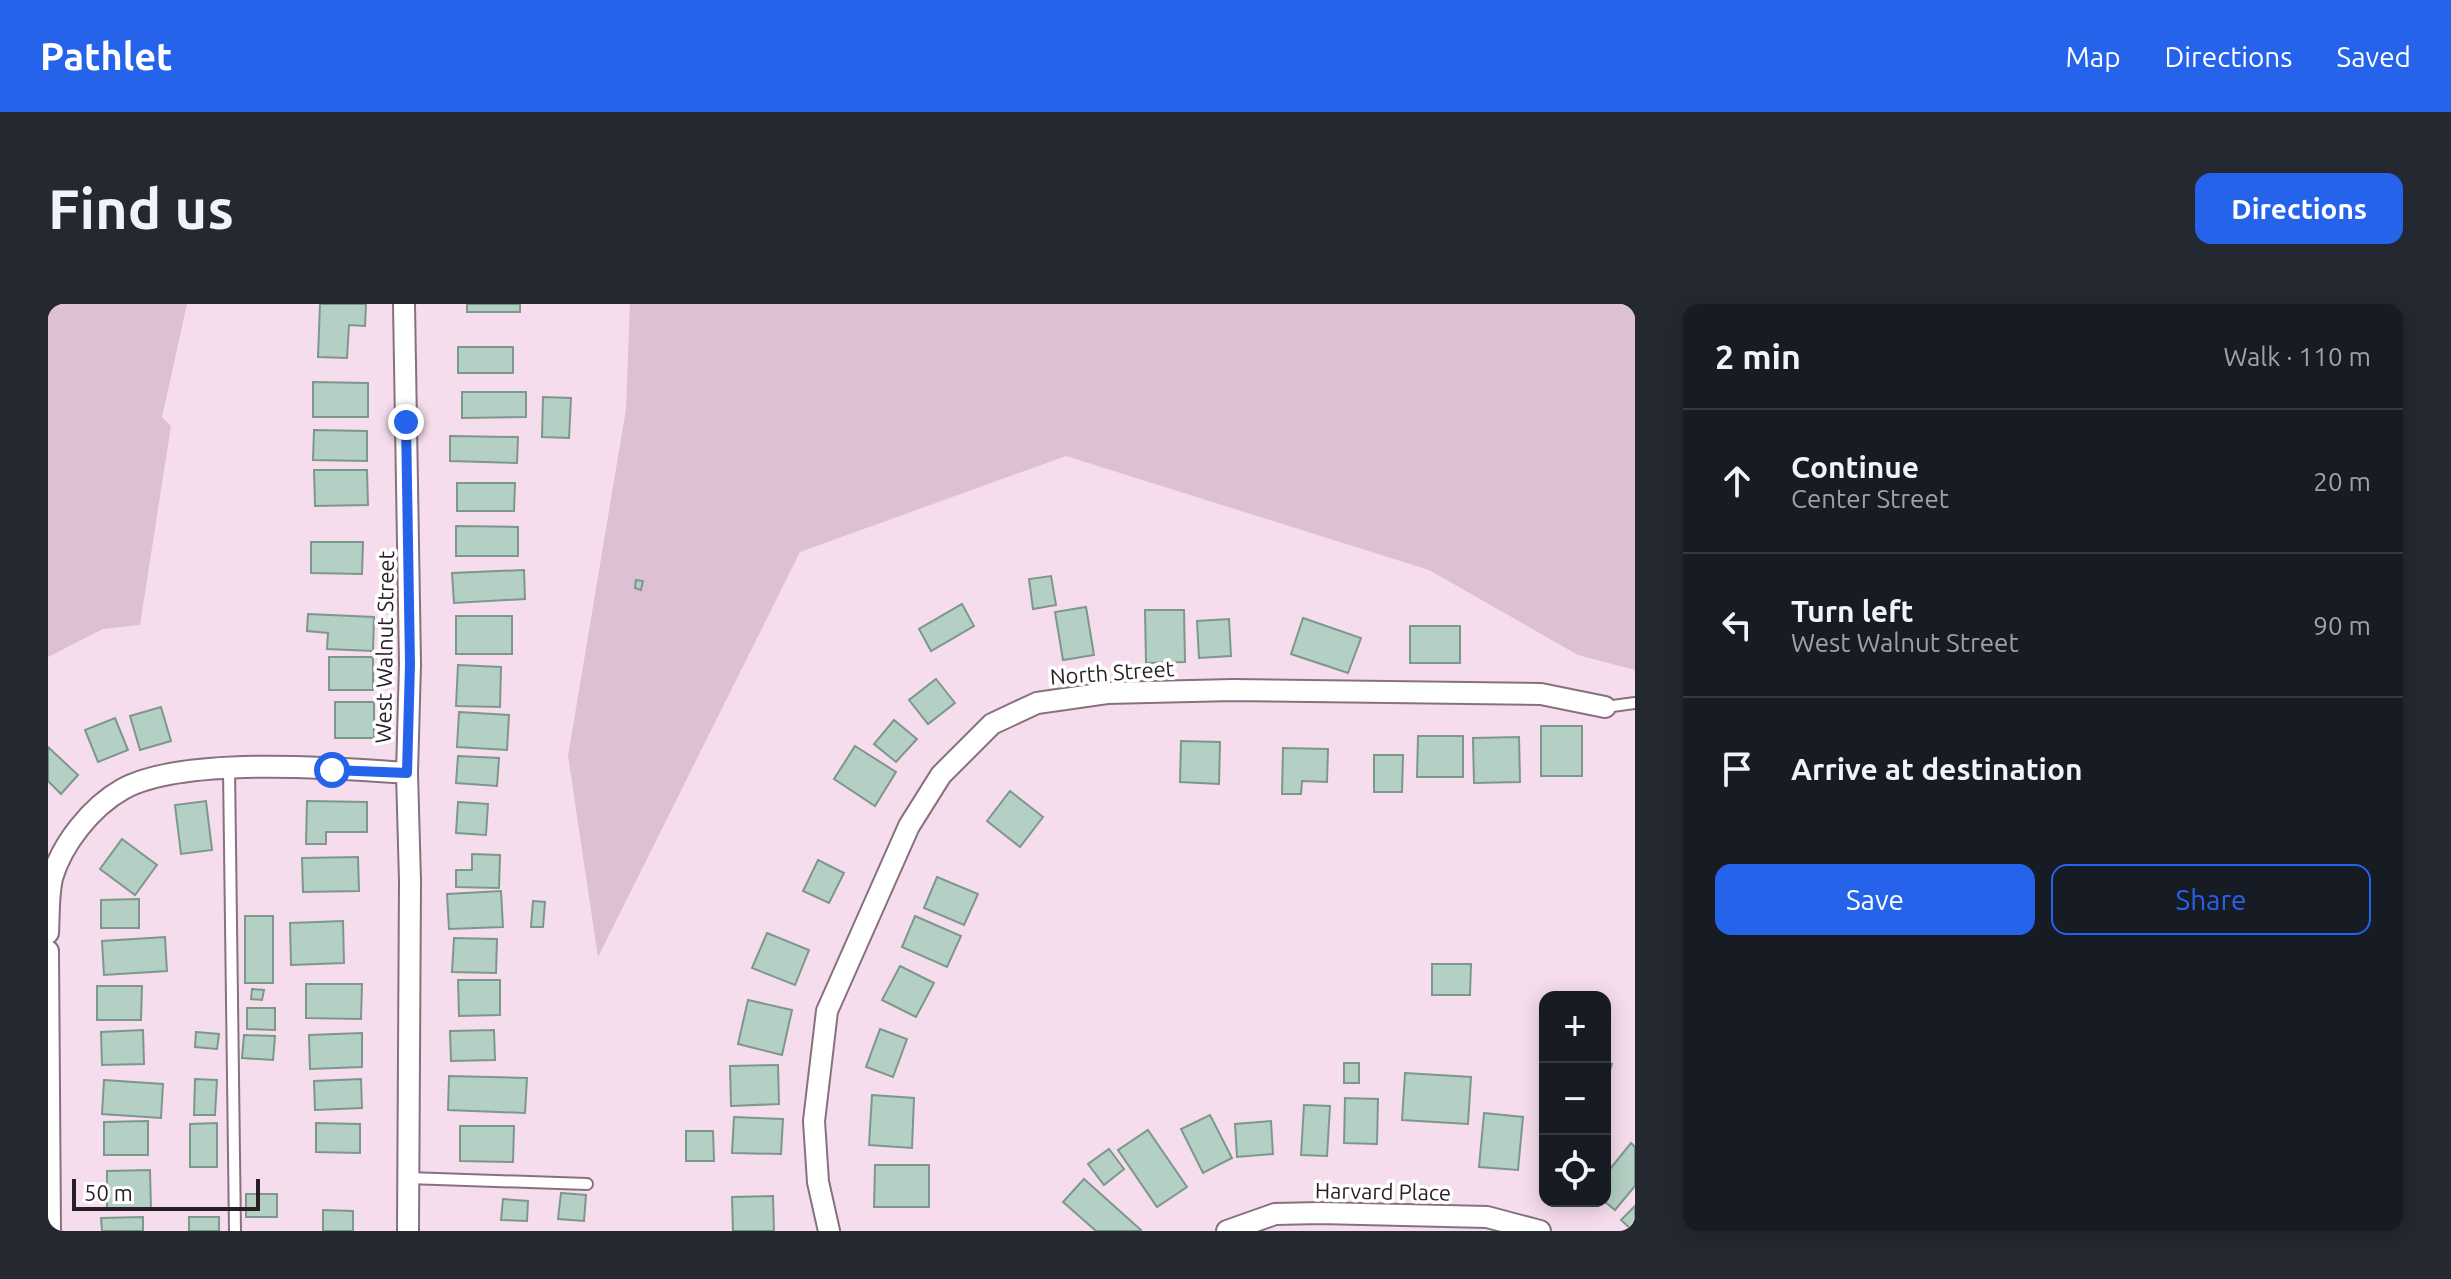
<!DOCTYPE html>
<meta charset="utf-8">
<style>
:root{--surface:#171b24;--page:#242831;--text:#f1f3f6;--muted:#9ea1a6;--line:#363941;--accent:#2563eb}
body{margin:0;font-family:Ubuntu,sans-serif;background:var(--page);color:var(--text)}
.controls{position:absolute;right:24px;bottom:24px;display:grid;overflow:hidden;border-radius:16px;box-shadow:0 4px 20px #0003}
.controls button{width:72px;height:72px;display:grid;place-items:center;padding:0;border:0;border-bottom:2px solid var(--line);background:var(--surface);color:var(--text);font:40px sans-serif}
.scale{position:absolute;left:24px;bottom:20px;width:188px;box-sizing:border-box;padding-left:8px;border:4px solid #281f25;border-top:0;font-size:22px;line-height:28px;white-space:nowrap;color:#281f25;-webkit-text-stroke:6px #fff;paint-order:stroke}
.stop{position:absolute;width:24px;height:24px;margin:-18px;border:6px solid #2563eb;border-radius:50%;background:#fff}
.stop.end{background:#2563eb;border-color:#fff;box-shadow:0 2px 8px #0008}
.list{margin:0;padding:0;list-style:none}
h2{display:flex;justify-content:space-between;align-items:center;height:104px;margin:0;padding:0 32px;font-size:34px}
h2 small{font-size:26px;font-weight:400;color:var(--muted)}
.list li{display:grid;grid-template-columns:52px 1fr auto;gap:24px;align-items:center;box-sizing:border-box;height:144px;padding:0 32px;border-top:2px solid var(--line)}
.list b{display:block;font-size:30px;white-space:nowrap}
.list p{margin:0;font-size:26px;white-space:nowrap;color:var(--muted)}
.list em{font-size:26px;font-style:normal;color:var(--muted)}
.actions{display:flex;gap:16px;padding:24px 32px}
.actions a{flex:1;padding:18px 0;border:2px solid var(--accent);border-radius:16px;text-align:center;font-size:28px;color:var(--accent)}
.actions .main{background:var(--accent);color:#fff}
.icon{flex:none;width:44px;height:44px;fill:none;stroke:currentColor;stroke-width:2;stroke-linecap:round;stroke-linejoin:round}
.map{position:relative;flex:none;width:1587px;height:927px;overflow:hidden;border-radius:16px}
header{display:flex;align-items:center;gap:48px;box-sizing:border-box;height:112px;padding:0 40px;background:var(--accent);color:#fff}
header strong{font-size:38px}
nav{display:flex;gap:44px;margin-inline-start:auto;font-size:28px}
.intro{display:flex;align-items:center;justify-content:space-between;box-sizing:border-box;height:192px;padding:0 48px}
h1{margin:0;font-size:56px}
.button{padding:20px 36px;border-radius:16px;background:var(--accent);color:#fff;font-size:28px;font-weight:700}
main{display:flex;gap:48px;padding:0 48px}
aside{flex:1;background:var(--surface);border-radius:16px;box-shadow:0 4px 20px #0003}
.map>svg:first-child{display:block}
.green{fill:#dec0d4}
.building{fill:#b4cfc3;stroke:#7d978c;stroke-width:2}
.lines{fill:none;stroke-linecap:round;stroke-linejoin:round}
.service-casing{stroke:#87717f;stroke-width:14}
.minor-casing{stroke:#87717f;stroke-width:24}
.service{stroke:#fff;stroke-width:10}
.minor{stroke:#fff;stroke-width:20}
.route{stroke:#2563eb;stroke-width:10}
.labels{text-anchor:middle;dominant-baseline:central;stroke-width:7;stroke-linejoin:round;paint-order:stroke}
.street-label{font-size:22px;fill:#281f25;stroke:#fff}
</style>
<header>
<strong>Pathlet</strong>
<nav><a>Map</a><a>Directions</a><a>Saved</a></nav>
</header>
<div class="intro"><h1>Find us</h1><a class="button">Directions</a></div>
<main>
<div class="map">
<svg width="1587" height="927" viewBox="0 0 1587 927">
<rect width="100%" height="100%" fill="#f6dded"/>
<!-- green -->
<g class="green">
<path d="M 0,0 L 139,0 L 114,113 L 123,122 L 92,321 L 55,325 L 0,353 Z"/>
<path d="M 582,0 L 1587,0 L 1587,366 L 1530,351 L 1381,266 L 1018,152 L 752,248 L 550,653 L 520,452 L 578,105 Z"/>
</g>
<!-- building -->
<g class="building">
<path d="M 272,0 L 318,0 L 317,22 L 301,21 L 299,54 L 270,53 Z"/>
<rect x="419" y="0" width="53" height="8"/>
<rect x="410" y="43" width="55" height="26"/>
<path d="M 265,78 L 320,79 L 320,113 L 265,113 Z"/>
<path d="M 414,88 L 478,88 L 478,113 L 414,114 Z"/>
<path d="M 495,93 L 523,94 L 521,134 L 494,133 Z"/>
<path d="M 266,126 L 319,127 L 319,157 L 265,156 Z"/>
<path d="M 402,132 L 470,133 L 469,159 L 402,157 Z"/>
<path d="M 266,166 L 319,166 L 320,201 L 267,202 Z"/>
<path d="M 409,179 L 467,179 L 466,207 L 409,207 Z"/>
<path d="M 408,222 L 470,223 L 470,252 L 408,252 Z"/>
<path d="M 263,238 L 315,238 L 314,270 L 263,269 Z"/>
<path d="M 476,266 L 477,295 L 406,299 L 404,269 Z"/>
<path d="M 1003,272 L 1008,301 L 985,305 L 981,275 Z"/>
<path d="M 588,276 L 595,277 L 593,286 L 587,284 Z"/>
<path d="M 914,300 L 926,322 L 883,347 L 871,325 Z"/>
<path d="M 1038,303 L 1046,351 L 1015,356 L 1007,308 Z"/>
<path d="M 1097,306 L 1136,306 L 1137,358 L 1098,359 Z"/>
<path d="M 260,310 L 326,313 L 325,347 L 279,345 L 280,329 L 259,327 Z"/>
<rect x="408" y="312" width="56" height="38"/>
<path d="M 1255,314 L 1313,334 L 1300,369 L 1243,350 Z"/>
<path d="M 1181,315 L 1183,352 L 1151,354 L 1149,317 Z"/>
<rect x="1362" y="322" width="50" height="37"/>
<rect x="281" y="353" width="44" height="33"/>
<path d="M 410,361 L 453,363 L 452,403 L 408,402 Z"/>
<path d="M 888,375 L 907,399 L 880,420 L 861,396 Z"/>
<rect x="287" y="398" width="39" height="36"/>
<path d="M 113,403 L 123,437 L 92,446 L 82,412 Z"/>
<path d="M 411,408 L 461,411 L 459,446 L 409,443 Z"/>
<path d="M 67,414 L 80,446 L 50,458 L 37,426 Z"/>
<path d="M 846,416 L 869,435 L 848,458 L 826,440 Z"/>
<rect x="1493" y="422" width="41" height="50"/>
<path d="M 1370,432 L 1415,432 L 1415,473 L 1369,473 Z"/>
<path d="M 1471,433 L 1472,478 L 1426,479 L 1425,434 Z"/>
<path d="M 1133,437 L 1172,438 L 1171,480 L 1132,478 Z"/>
<path d="M 807,442 L 848,468 L 827,502 L 786,475 Z"/>
<path d="M 0,443 L 30,471 L 13,490 L 0,477 Z"/>
<path d="M 1235,444 L 1280,445 L 1279,478 L 1254,477 L 1253,490 L 1234,490 Z"/>
<path d="M 1326,451 L 1355,451 L 1354,488 L 1326,488 Z"/>
<path d="M 410,452 L 451,454 L 449,482 L 408,479 Z"/>
<path d="M 962,487 L 995,513 L 972,543 L 939,517 Z"/>
<path d="M 158,497 L 164,546 L 133,550 L 127,501 Z"/>
<path d="M 259,497 L 319,498 L 319,528 L 278,528 L 278,540 L 258,540 Z"/>
<path d="M 410,498 L 440,500 L 438,531 L 408,529 Z"/>
<path d="M 74,535 L 109,561 L 87,591 L 52,565 Z"/>
<path d="M 424,550 L 452,551 L 451,584 L 408,583 L 408,566 L 424,566 Z"/>
<path d="M 310,553 L 311,587 L 255,588 L 254,554 Z"/>
<path d="M 770,556 L 796,569 L 781,599 L 755,587 Z"/>
<path d="M 889,573 L 930,590 L 916,621 L 876,604 Z"/>
<path d="M 453,587 L 455,623 L 401,625 L 399,590 Z"/>
<path d="M 91,595 L 91,624 L 53,624 L 53,596 Z"/>
<path d="M 485,597 L 497,598 L 495,623 L 483,623 Z"/>
<rect x="197" y="612" width="28" height="67"/>
<path d="M 867,612 L 913,632 L 899,663 L 854,643 Z"/>
<path d="M 295,617 L 296,659 L 243,661 L 242,619 Z"/>
<path d="M 719,629 L 761,646 L 747,681 L 704,664 Z"/>
<path d="M 117,633 L 119,667 L 56,671 L 54,637 Z"/>
<path d="M 406,634 L 449,635 L 448,669 L 404,668 Z"/>
<path d="M 1384,660 L 1423,660 L 1422,691 L 1384,691 Z"/>
<path d="M 852,662 L 886,679 L 868,713 L 834,696 Z"/>
<path d="M 410,676 L 452,676 L 452,711 L 411,712 Z"/>
<path d="M 258,680 L 314,680 L 313,715 L 258,714 Z"/>
<path d="M 49,682 L 94,682 L 93,716 L 49,716 Z"/>
<path d="M 204,685 L 216,686 L 214,696 L 203,695 Z"/>
<path d="M 700,696 L 744,706 L 734,751 L 690,740 Z"/>
<path d="M 199,704 L 227,704 L 227,726 L 199,725 Z"/>
<path d="M 832,725 L 859,735 L 845,773 L 818,763 Z"/>
<path d="M 95,726 L 96,760 L 54,761 L 53,728 Z"/>
<path d="M 446,726 L 447,756 L 403,757 L 402,727 Z"/>
<path d="M 148,728 L 171,730 L 169,745 L 147,743 Z"/>
<path d="M 314,729 L 314,763 L 262,765 L 261,731 Z"/>
<path d="M 196,731 L 227,732 L 225,756 L 194,754 Z"/>
<path d="M 1557,758 L 1564,760 L 1557,781 Z"/>
<rect x="1296" y="759" width="15" height="20"/>
<path d="M 730,761 L 731,800 L 683,802 L 682,762 Z"/>
<path d="M 1357,769 L 1423,773 L 1420,820 L 1354,816 Z"/>
<path d="M 401,772 L 479,774 L 477,809 L 400,806 Z"/>
<path d="M 147,775 L 169,776 L 167,811 L 146,811 Z"/>
<path d="M 313,775 L 314,804 L 267,806 L 266,777 Z"/>
<path d="M 56,776 L 115,780 L 113,814 L 54,810 Z"/>
<path d="M 824,791 L 866,794 L 864,844 L 821,841 Z"/>
<path d="M 1297,794 L 1330,795 L 1329,840 L 1296,839 Z"/>
<path d="M 1256,801 L 1282,802 L 1279,852 L 1253,851 Z"/>
<path d="M 1436,809 L 1475,813 L 1470,866 L 1431,863 Z"/>
<path d="M 1162,811 L 1184,854 L 1155,869 L 1133,825 Z"/>
<path d="M 686,813 L 735,815 L 733,850 L 684,849 Z"/>
<path d="M 100,817 L 100,851 L 56,851 L 56,818 Z"/>
<path d="M 1223,817 L 1225,850 L 1189,853 L 1187,820 Z"/>
<path d="M 169,819 L 169,863 L 142,863 L 142,820 Z"/>
<path d="M 268,819 L 312,820 L 312,849 L 268,848 Z"/>
<path d="M 412,822 L 466,822 L 465,858 L 412,857 Z"/>
<path d="M 1100,826 L 1139,883 L 1109,903 L 1070,846 Z"/>
<path d="M 638,827 L 665,827 L 666,857 L 638,857 Z"/>
<path d="M 1583,839 L 1587,843 L 1587,882 L 1567,906 L 1556,897 L 1557,871 Z"/>
<path d="M 1061,845 L 1076,865 L 1056,881 L 1040,860 Z"/>
<path d="M 827,861 L 881,861 L 881,903 L 826,903 Z"/>
<path d="M 102,866 L 103,905 L 59,906 L 59,867 Z"/>
<path d="M 1036,875 L 1093,926 L 1092,927 L 1048,927 L 1015,898 Z"/>
<path d="M 513,889 L 538,891 L 536,917 L 510,915 Z"/>
<rect x="198" y="890" width="31" height="23"/>
<path d="M 725,892 L 726,927 L 685,927 L 684,893 Z"/>
<path d="M 455,895 L 480,897 L 479,917 L 453,916 Z"/>
<path d="M 1587,902 L 1587,927 L 1585,927 L 1573,916 Z"/>
<path d="M 275,906 L 305,907 L 305,927 L 275,927 Z"/>
<path d="M 95,913 L 95,927 L 54,927 L 53,914 Z"/>
<rect x="141" y="913" width="30" height="14"/>
</g>
<g class="lines">
<!-- service casing -->
<g class="service-casing">
<g id="service">
<path d="M 1557,403 L 1587,399"/>
<path d="M 181,465 L 187,927"/>
<path d="M 360,874 L 539,880"/>
</g>
</g>
<!-- minor casing -->
<g class="minor-casing">
<g id="minor">
<path d="M 356,0 L 362,360 L 359,469 L 362,577 L 360,927"/>
<path d="M 0,629 C 1,611 0,593 4,574 C 14,540 43,503 75,485 C 135,452 289,464 359,469"/>
<path d="M 0,647 L 2,927"/>
<path d="M 781,927 L 770,878 L 766,817 L 779,707 L 861,522 L 893,471 L 944,420 L 989,399 L 1059,389 L 1185,386 L 1493,390 L 1557,403"/>
<path d="M 1179,927 L 1227,910 L 1272,909 L 1439,913 L 1492,927"/>
</g>
</g>
<!-- service -->
<use href="#service" class="service"/>
<!-- minor -->
<use href="#minor" class="minor"/>
</g>
<g class="lines">
<!-- route -->
<path class="route" d="M 284,466 L 359,469 L 362,360 L 358,118"/>
</g>
<g class="labels">
<!-- street labels -->
<g class="street-label">
<text transform="translate(336 343) rotate(-89)">West Walnut Street</text>
<text transform="translate(1064 368) rotate(-4)">North Street</text>
<text transform="translate(1335 887) rotate(1)">Harvard Place</text>
</g>
</g>
</svg>
<div class="controls">
<button>+</button>
<button>−</button>
<button><svg class="icon" aria-label="locate" viewBox="0 0 24 24"><circle cx="12" cy="12" r="6"/><path d="M12 2v4M12 18v4M2 12h4M18 12h4"/></svg></button>
</div>
<div class="scale">50 m</div>
<div class="stop" style="left:284px;top:466px"></div>
<div class="stop end" style="left:358px;top:118px"></div>
</div>
<aside>
<h2>2 min<small>Walk · 110 m</small></h2>
<ul class="list">
<li><svg class="icon" aria-label="ahead" viewBox="0 0 24 24"><path d="M12 20V5M6 11l6-6 6 6"/></svg><div><b>Continue</b><p>Center Street</p></div><em>20 m</em></li>
<li><svg class="icon" aria-label="left" viewBox="0 0 24 24"><path d="M17 20v-9H6M10 6l-5 5 5 5"/></svg><div><b>Turn left</b><p>West Walnut Street</p></div><em>90 m</em></li>
<li><svg class="icon" aria-label="arrive" viewBox="0 0 24 24"><path d="M6 21V4h12l-3 4 3 4H6"/></svg><div><b>Arrive at destination</b></div></li>
</ul>
<div class="actions"><a class="main">Save</a><a>Share</a></div>
</aside>
</main>
